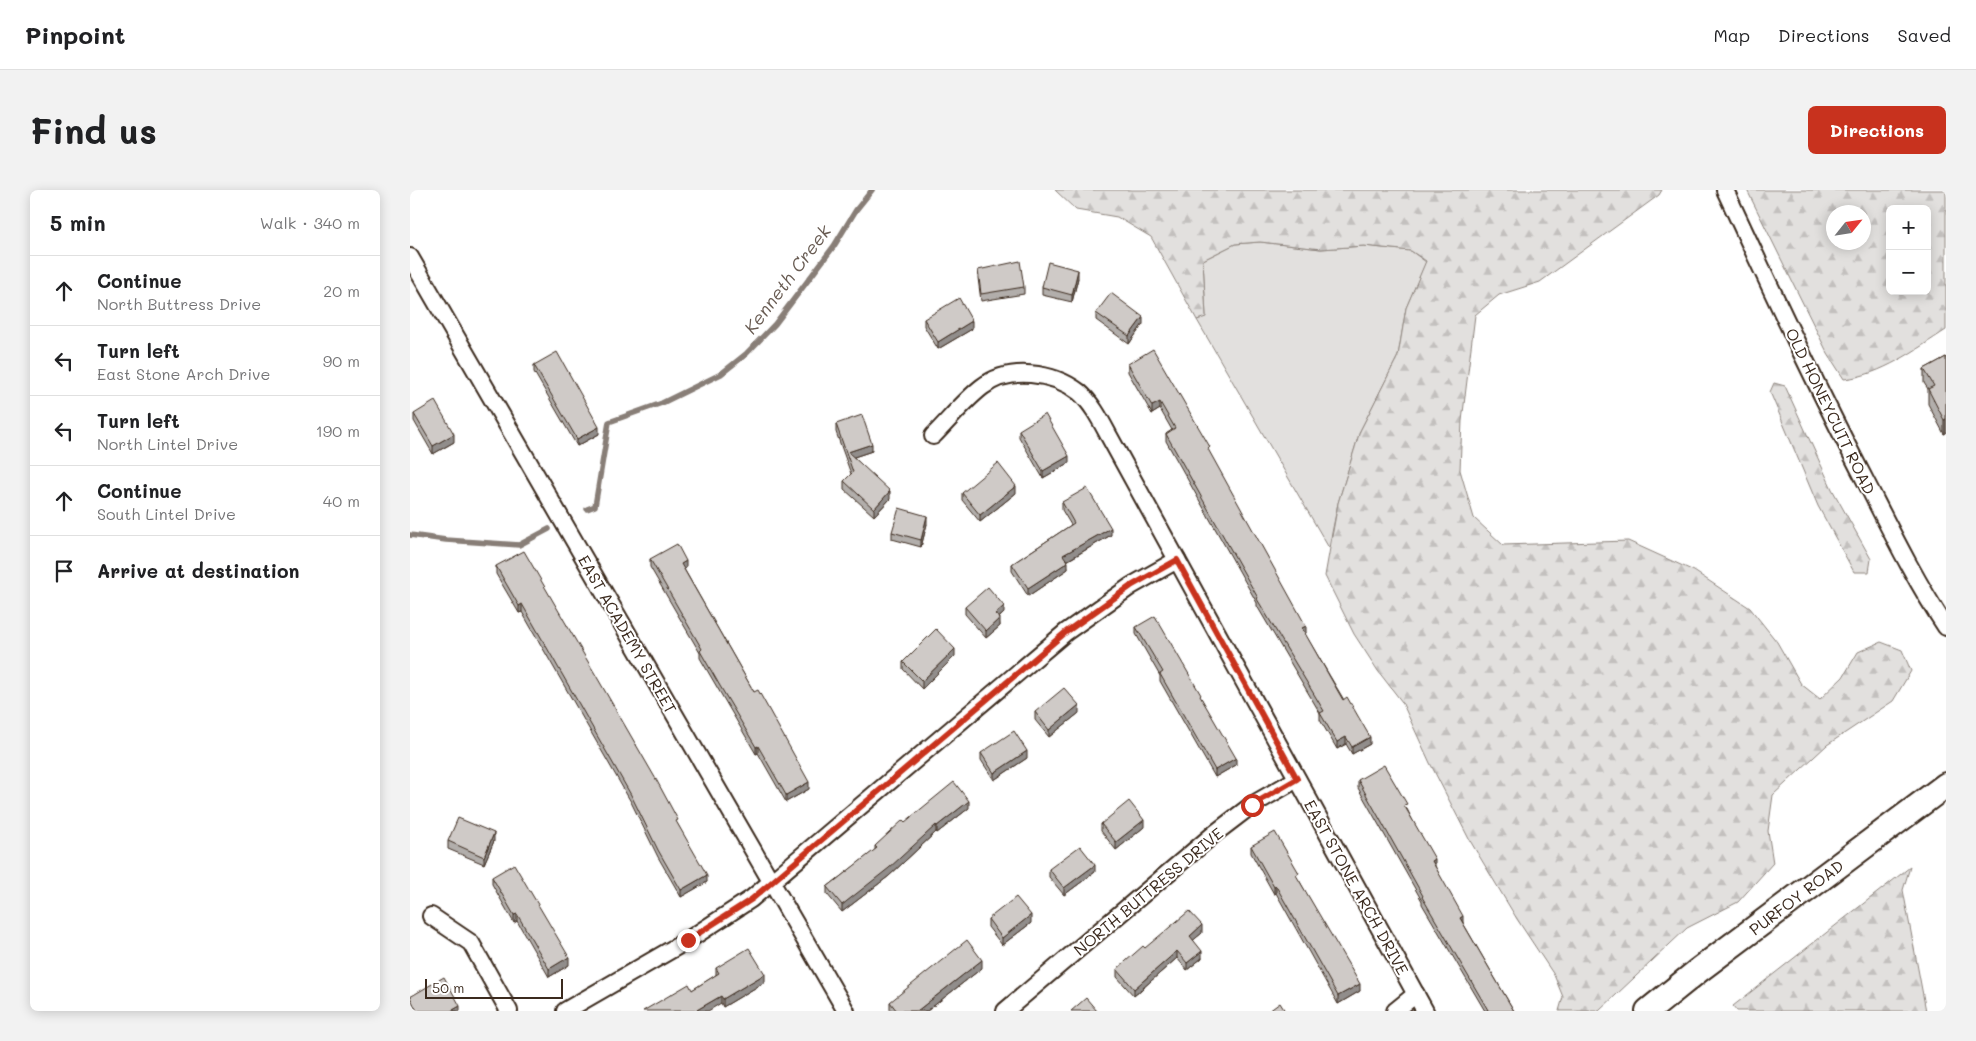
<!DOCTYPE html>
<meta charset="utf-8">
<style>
:root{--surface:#fff;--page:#f2f2f2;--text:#202124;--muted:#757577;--line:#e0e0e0;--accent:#c8321e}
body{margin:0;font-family:Mali,sans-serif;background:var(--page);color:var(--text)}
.controls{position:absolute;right:15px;top:15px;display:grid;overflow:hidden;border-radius:8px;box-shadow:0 2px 12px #0003}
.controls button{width:45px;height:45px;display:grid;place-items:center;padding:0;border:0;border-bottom:1px solid var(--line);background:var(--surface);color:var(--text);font:25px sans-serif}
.compass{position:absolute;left:1416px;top:15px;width:45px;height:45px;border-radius:50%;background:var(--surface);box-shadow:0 2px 12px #0003;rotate:60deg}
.scale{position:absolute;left:15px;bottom:12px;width:138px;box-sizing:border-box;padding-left:5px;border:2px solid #3b2a1e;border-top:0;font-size:14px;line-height:18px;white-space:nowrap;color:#3b2a1e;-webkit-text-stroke:4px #fff;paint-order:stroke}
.stop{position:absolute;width:15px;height:15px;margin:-11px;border:4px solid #c8321e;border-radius:50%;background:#fff}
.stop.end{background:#c8321e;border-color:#fff;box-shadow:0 1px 5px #0008}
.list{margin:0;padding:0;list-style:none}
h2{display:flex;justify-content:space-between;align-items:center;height:65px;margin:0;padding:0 20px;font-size:21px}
h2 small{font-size:16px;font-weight:400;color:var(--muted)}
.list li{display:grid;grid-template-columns:32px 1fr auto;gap:15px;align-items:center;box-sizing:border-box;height:70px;padding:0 20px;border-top:1px solid var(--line)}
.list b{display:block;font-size:19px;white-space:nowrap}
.list p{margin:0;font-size:16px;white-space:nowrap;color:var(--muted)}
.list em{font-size:16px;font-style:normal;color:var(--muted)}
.icon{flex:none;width:28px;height:28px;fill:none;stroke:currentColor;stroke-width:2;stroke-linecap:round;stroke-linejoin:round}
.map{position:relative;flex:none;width:1536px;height:821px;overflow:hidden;border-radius:8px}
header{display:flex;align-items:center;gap:30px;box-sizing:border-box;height:70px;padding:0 25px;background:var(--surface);border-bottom:1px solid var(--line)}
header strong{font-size:24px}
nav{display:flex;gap:28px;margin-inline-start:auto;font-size:18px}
.intro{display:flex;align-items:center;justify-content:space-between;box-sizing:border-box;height:120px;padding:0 30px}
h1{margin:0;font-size:35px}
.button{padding:12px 22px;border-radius:8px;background:var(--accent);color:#fff;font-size:18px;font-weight:700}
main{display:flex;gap:30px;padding:0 30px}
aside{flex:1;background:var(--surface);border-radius:8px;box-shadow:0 2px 12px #0003}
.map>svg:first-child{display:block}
.green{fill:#e2e0de;stroke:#8e857e}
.forest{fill:url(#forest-firs);stroke:#8e857e;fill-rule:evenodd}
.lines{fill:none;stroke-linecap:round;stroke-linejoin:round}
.stream{stroke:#887e77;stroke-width:5.5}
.street-casing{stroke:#3b2a1e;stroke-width:20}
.secondary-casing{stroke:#3b2a1e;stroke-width:28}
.street{stroke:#fff;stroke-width:16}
.secondary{stroke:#fff;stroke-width:24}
.wall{fill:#b2aeab;stroke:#3b2a1e}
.shaded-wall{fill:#918d8b;stroke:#3b2a1e}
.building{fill:#cfcac7;stroke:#3b2a1e}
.route{stroke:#c8321e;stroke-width:6}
.labels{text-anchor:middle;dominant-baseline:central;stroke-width:4;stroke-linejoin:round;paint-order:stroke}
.street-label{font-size:16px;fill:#3b2a1e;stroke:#fff}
.water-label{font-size:18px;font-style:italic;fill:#685b52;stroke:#fff}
</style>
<header>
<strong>Pinpoint</strong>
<nav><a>Map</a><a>Directions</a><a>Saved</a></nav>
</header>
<div class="intro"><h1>Find us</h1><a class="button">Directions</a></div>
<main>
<aside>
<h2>5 min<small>Walk · 340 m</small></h2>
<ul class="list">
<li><svg class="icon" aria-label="ahead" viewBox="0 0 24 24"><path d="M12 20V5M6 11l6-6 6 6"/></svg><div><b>Continue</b><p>North Buttress Drive</p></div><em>20 m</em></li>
<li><svg class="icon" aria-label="left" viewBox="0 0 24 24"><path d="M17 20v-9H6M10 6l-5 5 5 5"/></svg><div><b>Turn left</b><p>East Stone Arch Drive</p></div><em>90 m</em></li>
<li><svg class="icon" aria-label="left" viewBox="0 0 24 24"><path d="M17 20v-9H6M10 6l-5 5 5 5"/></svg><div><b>Turn left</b><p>North Lintel Drive</p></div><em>190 m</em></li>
<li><svg class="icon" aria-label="ahead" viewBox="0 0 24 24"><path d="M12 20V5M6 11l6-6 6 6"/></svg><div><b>Continue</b><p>South Lintel Drive</p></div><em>40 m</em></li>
<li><svg class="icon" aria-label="arrive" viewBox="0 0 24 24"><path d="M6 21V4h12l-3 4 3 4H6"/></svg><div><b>Arrive at destination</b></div></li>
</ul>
</aside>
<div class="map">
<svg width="1536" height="821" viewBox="0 0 1536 821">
<defs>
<pattern id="forest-firs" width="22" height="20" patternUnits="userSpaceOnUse" patternTransform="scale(1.25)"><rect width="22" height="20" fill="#e2e0de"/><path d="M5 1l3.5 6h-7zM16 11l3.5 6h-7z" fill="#c3c0be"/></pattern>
</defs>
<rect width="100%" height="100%" fill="#fff"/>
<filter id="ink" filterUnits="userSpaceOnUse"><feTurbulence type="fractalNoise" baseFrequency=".02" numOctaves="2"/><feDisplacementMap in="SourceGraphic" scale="10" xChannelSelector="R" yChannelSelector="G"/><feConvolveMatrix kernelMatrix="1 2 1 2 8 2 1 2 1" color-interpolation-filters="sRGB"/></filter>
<g filter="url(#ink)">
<!-- green -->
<path class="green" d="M 850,52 L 911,59 L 954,56 L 1001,61 L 1016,72 L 996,118 L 988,166 L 950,241 L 928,313 L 919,358 L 787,130 L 796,126 L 793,70 L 825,54 Z"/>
<!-- forest -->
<g class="forest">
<path d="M 645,0 L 1252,0 L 1249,5 L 1130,92 L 1089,105 L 1065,125 L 1052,231 L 1050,280 L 1064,328 L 1093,355 L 1218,351 L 1284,381 L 1340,418 L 1367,452 L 1391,494 L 1410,509 L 1433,487 L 1448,462 L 1471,452 L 1492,460 L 1501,481 L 1483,511 L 1417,555 L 1363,605 L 1358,641 L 1363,673 L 1328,712 L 1277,738 L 1189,821 L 1149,821 L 1153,807 L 1144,785 L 1107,729 L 1059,649 L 1020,573 L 992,512 L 968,481 L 944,444 L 915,386 L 928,313 L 950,241 L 988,166 L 996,118 L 1016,71 L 1001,61 L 954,56 L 911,59 L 850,52 L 825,54 L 793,70 L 796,127 L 787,130 L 741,47 L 707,27 L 666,20 Z"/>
<path d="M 1337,0 L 1536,0 L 1536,140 C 1505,160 1472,185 1434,189 L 1418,164 ZM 1480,19 L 1517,19 L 1517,101 L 1480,101 ZM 1454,22 L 1454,52 L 1424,52 L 1424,22 Z"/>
<path d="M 1364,193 L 1375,196 L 1422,299 L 1461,369 L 1459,382 L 1444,382 L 1408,316 L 1360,202 Z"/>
<path d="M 1500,677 L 1493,700 L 1516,821 L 1327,821 L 1323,816 Z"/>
</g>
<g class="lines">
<!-- stream -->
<g class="stream">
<path d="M 177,319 L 185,316 L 199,232 L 252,213 L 311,184 L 336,164 L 365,134 L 424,56 L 446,20 L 462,0"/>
<path d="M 0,345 L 36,350 L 109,355 L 139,339"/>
</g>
<!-- street casing -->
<g class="street-casing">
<g id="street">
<path d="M 1315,0 C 1361,99 1407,198 1457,294 C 1482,343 1506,392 1536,437"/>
<path d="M 0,67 L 436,821"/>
<path d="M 523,246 C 539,230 554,211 572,197 C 599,176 643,182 669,202 C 682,213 691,231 699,246 L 1015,821"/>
<path d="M 21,726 L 61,753 L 99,821"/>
<path d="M 155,821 L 278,750 L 341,709 L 656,442 L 721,396 L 767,370"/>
<path d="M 595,821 L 804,644 L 842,615 L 887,589"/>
<path d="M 985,821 L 1006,804"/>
</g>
</g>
<!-- secondary casing -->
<g class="secondary-casing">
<path id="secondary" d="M 1238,821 L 1289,780 L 1536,595"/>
</g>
<!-- street -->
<use href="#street" class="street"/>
<!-- secondary -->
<use href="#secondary" class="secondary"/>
</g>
<!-- wall -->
<g class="wall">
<path d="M 568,80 L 614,97 L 614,104 L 571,111 L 568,88 Z"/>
<path d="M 668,88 L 662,112 L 632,105 L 632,97 Z"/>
<path d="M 686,123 L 733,134 L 719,154 L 686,130 Z"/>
<path d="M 514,129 L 562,139 L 528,159 L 514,136 Z"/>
<path d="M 1536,167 L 1536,243 L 1534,244 L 1518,214 L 1518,199 L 1514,193 L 1514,179 Z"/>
<path d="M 718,174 L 800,264 L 896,443 L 895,444 L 960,554 L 942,564 L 936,554 L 927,559 L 910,530 L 910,523 L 847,416 L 847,413 L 756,251 L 756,244 L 762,240 L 750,219 L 742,224 L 718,182 Z"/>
<path d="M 124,175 L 189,244 L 167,256 L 124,182 Z"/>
<path d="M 4,224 L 44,252 L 23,264 L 4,231 Z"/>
<path d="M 426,234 L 462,261 L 444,267 L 480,309 L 464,326 L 434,299 L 434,291 L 441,284 L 426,242 Z"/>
<path d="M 609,240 L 659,273 L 633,288 L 609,247 Z"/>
<path d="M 552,303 L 606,303 L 570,332 L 552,310 Z"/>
<path d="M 652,312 L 701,345 L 657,371 L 658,379 L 618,406 L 602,381 L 602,374 L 661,335 L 652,320 Z"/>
<path d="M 517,334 L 511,357 L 482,349 L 482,342 Z"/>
<path d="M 240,369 L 276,378 L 274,379 L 399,599 L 376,612 L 348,563 L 346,564 L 290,468 L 290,463 L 240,377 Z"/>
<path d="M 86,376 L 268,635 L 297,692 L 271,707 L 248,667 L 221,612 L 112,422 L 109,423 L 86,384 Z"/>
<path d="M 555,417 L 594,423 L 589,428 L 590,436 L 576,448 L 555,424 Z"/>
<path d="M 726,437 L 791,508 L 826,575 L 805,587 L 750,491 L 750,486 L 726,444 Z"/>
<path d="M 545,466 L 512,499 L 493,479 L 493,472 Z"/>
<path d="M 625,522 L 669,523 L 639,547 L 625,530 Z"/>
<path d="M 571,563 L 617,568 L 584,590 L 571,570 Z"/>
<path d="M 948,590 L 997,619 L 1053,733 L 1104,821 L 1075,821 L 1012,714 L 1012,711 L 948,598 Z"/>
<path d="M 559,618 L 527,643 L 526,642 L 479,686 L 432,722 L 417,704 L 417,697 L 465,660 L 465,656 L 495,632 Z"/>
<path d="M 691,634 L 734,637 L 706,660 L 691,641 Z"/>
<path d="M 38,651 L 84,651 L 74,674 L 38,659 Z"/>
<path d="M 841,656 L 889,690 L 950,801 L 928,814 L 866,703 L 864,704 L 841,663 Z"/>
<path d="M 639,679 L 685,682 L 654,705 L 639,687 Z"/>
<path d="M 82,687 L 159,775 L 139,787 L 107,731 L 104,733 L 82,694 Z"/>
<path d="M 578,729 L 621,733 L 592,755 L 578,737 Z"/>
<path d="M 792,743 L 783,750 L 792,768 L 777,780 L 767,768 L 724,806 L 707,787 L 707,779 L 735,758 Z"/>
<path d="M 306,778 L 355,792 L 313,817 L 311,813 L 282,800 L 306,785 Z"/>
<path d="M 572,778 L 517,821 L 481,821 L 480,820 L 480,812 Z"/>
<path d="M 0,807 L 50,821 L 3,821 L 0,816 Z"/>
</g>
<!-- shaded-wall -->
<g class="shaded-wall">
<path d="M 668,80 L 668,88 L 662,112 L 662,105 Z"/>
<path d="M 733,127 L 733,134 L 719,154 L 719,146 Z"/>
<path d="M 562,131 L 562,139 L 528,159 L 528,152 Z"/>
<path d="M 750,212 L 750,219 L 742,224 L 742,216 Z"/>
<path d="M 1536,229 L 1536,243 L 1534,244 L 1534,230 Z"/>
<path d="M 189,237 L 189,244 L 167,256 L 167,249 Z"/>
<path d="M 44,244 L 44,252 L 23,264 L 23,256 Z"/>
<path d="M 462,254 L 462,261 L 438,269 L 438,262 Z"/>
<path d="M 659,266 L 659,273 L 633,288 L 633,281 Z"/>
<path d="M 606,296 L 606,303 L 570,332 L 570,325 Z"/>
<path d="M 480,301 L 480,309 L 464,326 L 464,319 Z"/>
<path d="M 517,326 L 517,334 L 511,357 L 511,350 Z"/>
<path d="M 701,338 L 701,345 L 653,373 L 653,365 Z"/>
<path d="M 276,371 L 276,378 L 271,381 L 271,374 Z"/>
<path d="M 658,372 L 658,379 L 618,406 L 618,398 Z"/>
<path d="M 112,414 L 112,422 L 109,423 L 109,416 Z"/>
<path d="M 594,416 L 594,423 L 585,431 L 585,424 Z"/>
<path d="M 590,428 L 590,436 L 576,448 L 576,441 Z"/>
<path d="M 896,436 L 896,443 L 892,446 L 892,438 Z"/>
<path d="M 545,459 L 545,466 L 512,499 L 512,491 Z"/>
<path d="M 669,515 L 669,523 L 639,547 L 639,540 Z"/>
<path d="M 936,547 L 936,554 L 927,559 L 927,552 Z"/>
<path d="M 960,547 L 960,554 L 942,564 L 942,557 Z"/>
<path d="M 348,556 L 348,563 L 346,564 L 346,557 Z"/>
<path d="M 617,561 L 617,568 L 584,590 L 584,583 Z"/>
<path d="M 826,568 L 826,575 L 805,587 L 805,580 Z"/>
<path d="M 399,592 L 399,599 L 376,612 L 376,605 Z"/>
<path d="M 559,611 L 559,618 L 527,643 L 527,636 Z"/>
<path d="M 734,630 L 734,637 L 706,660 L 706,652 Z"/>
<path d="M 526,635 L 526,642 L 479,686 L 432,722 L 432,715 Z"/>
<path d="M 84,643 L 84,651 L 74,674 L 74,667 Z"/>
<path d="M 1025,669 L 1025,677 L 1022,671 Z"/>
<path d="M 685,675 L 685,682 L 654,705 L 654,698 Z"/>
<path d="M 297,685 L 297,692 L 271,707 L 271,700 Z"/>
<path d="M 866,696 L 866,703 L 864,704 L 864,697 Z"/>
<path d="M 107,724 L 107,731 L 104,733 L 104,725 Z"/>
<path d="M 621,725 L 621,733 L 592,755 L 592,748 Z"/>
<path d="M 1053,726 L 1053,733 L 1050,728 Z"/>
<path d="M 792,735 L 792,743 L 780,753 L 780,746 Z"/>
<path d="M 767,761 L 767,768 L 724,806 L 724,799 Z"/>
<path d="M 792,761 L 792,768 L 777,780 L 777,773 Z"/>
<path d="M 159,767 L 159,775 L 139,787 L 139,779 Z"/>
<path d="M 572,770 L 572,778 L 517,821 L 507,821 Z"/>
<path d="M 355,784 L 355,792 L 313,817 L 313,809 Z"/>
<path d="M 950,794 L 950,801 L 928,814 L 928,806 Z"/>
<path d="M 311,806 L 311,813 L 298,821 L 285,821 Z"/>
<path d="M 50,816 L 50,821 L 41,821 Z"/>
</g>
<!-- building -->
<g class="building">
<path d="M 610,71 L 614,97 L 571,104 L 568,80 Z"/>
<path d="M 638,72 L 668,80 L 662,105 L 632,97 Z"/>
<path d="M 701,103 L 733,127 L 719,146 L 686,123 Z"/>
<path d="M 549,108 L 562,131 L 528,152 L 514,129 Z"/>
<path d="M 743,159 L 800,257 L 798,259 L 896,436 L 892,438 L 933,510 L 937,507 L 960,547 L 942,557 L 936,547 L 927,552 L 910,523 L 914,521 L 847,409 L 848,408 L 756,244 L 765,238 L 750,212 L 742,216 L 718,174 Z"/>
<path d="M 147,162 L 189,237 L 167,249 L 124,175 Z"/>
<path d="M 1536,167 L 1536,229 L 1534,230 L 1518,199 L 1524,196 L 1514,179 Z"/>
<path d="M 25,211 L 44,244 L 23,256 L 4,224 Z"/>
<path d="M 635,224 L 659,266 L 633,281 L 609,240 Z"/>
<path d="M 452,225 L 462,254 L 438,262 L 480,301 L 464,319 L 434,291 L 443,282 L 426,234 Z"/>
<path d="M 588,273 L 606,296 L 570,325 L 552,303 Z"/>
<path d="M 677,298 L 701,338 L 653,365 L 658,372 L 618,398 L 602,374 L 664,333 L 652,312 Z"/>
<path d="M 489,318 L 517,326 L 511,350 L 482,342 Z"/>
<path d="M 267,354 L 276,371 L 271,374 L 344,502 L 348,500 L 399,592 L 376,605 L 348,556 L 346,557 L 310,496 L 290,461 L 292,459 L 240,369 Z"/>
<path d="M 114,361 L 247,591 L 268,630 L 266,631 L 297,685 L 271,700 L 248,660 L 221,605 L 112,414 L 109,416 L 86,376 Z"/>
<path d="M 578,397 L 594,416 L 585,424 L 590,428 L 576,441 L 555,417 Z"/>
<path d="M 745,426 L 791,505 L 790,506 L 826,568 L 805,580 L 750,484 L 753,482 L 726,437 Z"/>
<path d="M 526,439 L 545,459 L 512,491 L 493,472 Z"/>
<path d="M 654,498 L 669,515 L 639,540 L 625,522 Z"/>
<path d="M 604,541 L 617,561 L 584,583 L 571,563 Z"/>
<path d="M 974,575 L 997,614 L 994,615 L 1025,669 L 1022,671 L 1053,726 L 1050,728 L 1104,821 L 1076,821 L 1078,820 L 1012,707 L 1013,706 L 948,590 Z"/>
<path d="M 544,592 L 559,611 L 527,636 L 526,635 L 479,678 L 432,715 L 417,697 L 467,658 L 465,656 L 493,630 L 495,632 Z"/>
<path d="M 719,611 L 734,630 L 706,652 L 691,634 Z"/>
<path d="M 48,628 L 84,643 L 74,667 L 38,651 Z"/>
<path d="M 865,642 L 889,683 L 886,685 L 950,794 L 928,806 L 866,696 L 864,697 L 841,656 Z"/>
<path d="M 670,656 L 685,675 L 654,698 L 639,679 Z"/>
<path d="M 104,674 L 159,767 L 139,779 L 107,724 L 104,725 L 82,687 Z"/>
<path d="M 606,707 L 621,725 L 592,748 L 578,729 Z"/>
<path d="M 779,721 L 792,735 L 780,746 L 792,761 L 777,773 L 767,761 L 724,799 L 707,779 L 733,756 L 735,758 Z"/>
<path d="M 557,750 L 572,770 L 507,821 L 487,821 L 480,812 Z"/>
<path d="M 339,758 L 355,784 L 313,809 L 311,806 L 285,821 L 233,821 L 279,794 L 282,800 L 309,783 L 306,778 Z"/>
<path d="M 34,787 L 50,816 L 41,821 L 7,821 L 0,807 Z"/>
<path d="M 676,808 L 687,821 L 661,821 Z"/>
<path d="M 870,813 L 875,821 L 859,821 Z"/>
</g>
</g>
<g class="lines" filter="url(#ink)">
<!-- route -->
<path class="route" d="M 278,750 L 342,709 L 656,442 L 721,396 L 767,370 L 887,589 L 842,615"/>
</g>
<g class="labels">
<!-- street labels -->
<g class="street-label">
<text transform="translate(1421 221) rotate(64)">OLD HONEYCUTT ROAD</text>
<text transform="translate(218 444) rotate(60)">EAST ACADEMY STREET</text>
<text transform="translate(947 697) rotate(61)">EAST STONE ARCH DRIVE</text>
<text transform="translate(738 701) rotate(-40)">NORTH BUTTRESS DRIVE</text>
<text transform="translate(1386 707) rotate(-37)">PURFOY ROAD</text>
</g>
<!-- water labels -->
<g class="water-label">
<text transform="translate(377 89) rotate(-53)">Kenneth Creek</text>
</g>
</g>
</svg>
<div class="controls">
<button>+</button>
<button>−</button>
</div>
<svg class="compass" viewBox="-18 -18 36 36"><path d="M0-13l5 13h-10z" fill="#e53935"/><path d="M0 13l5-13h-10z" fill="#757577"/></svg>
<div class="scale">50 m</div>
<div class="stop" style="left:842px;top:615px"></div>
<div class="stop end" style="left:278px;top:750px"></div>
</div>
</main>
